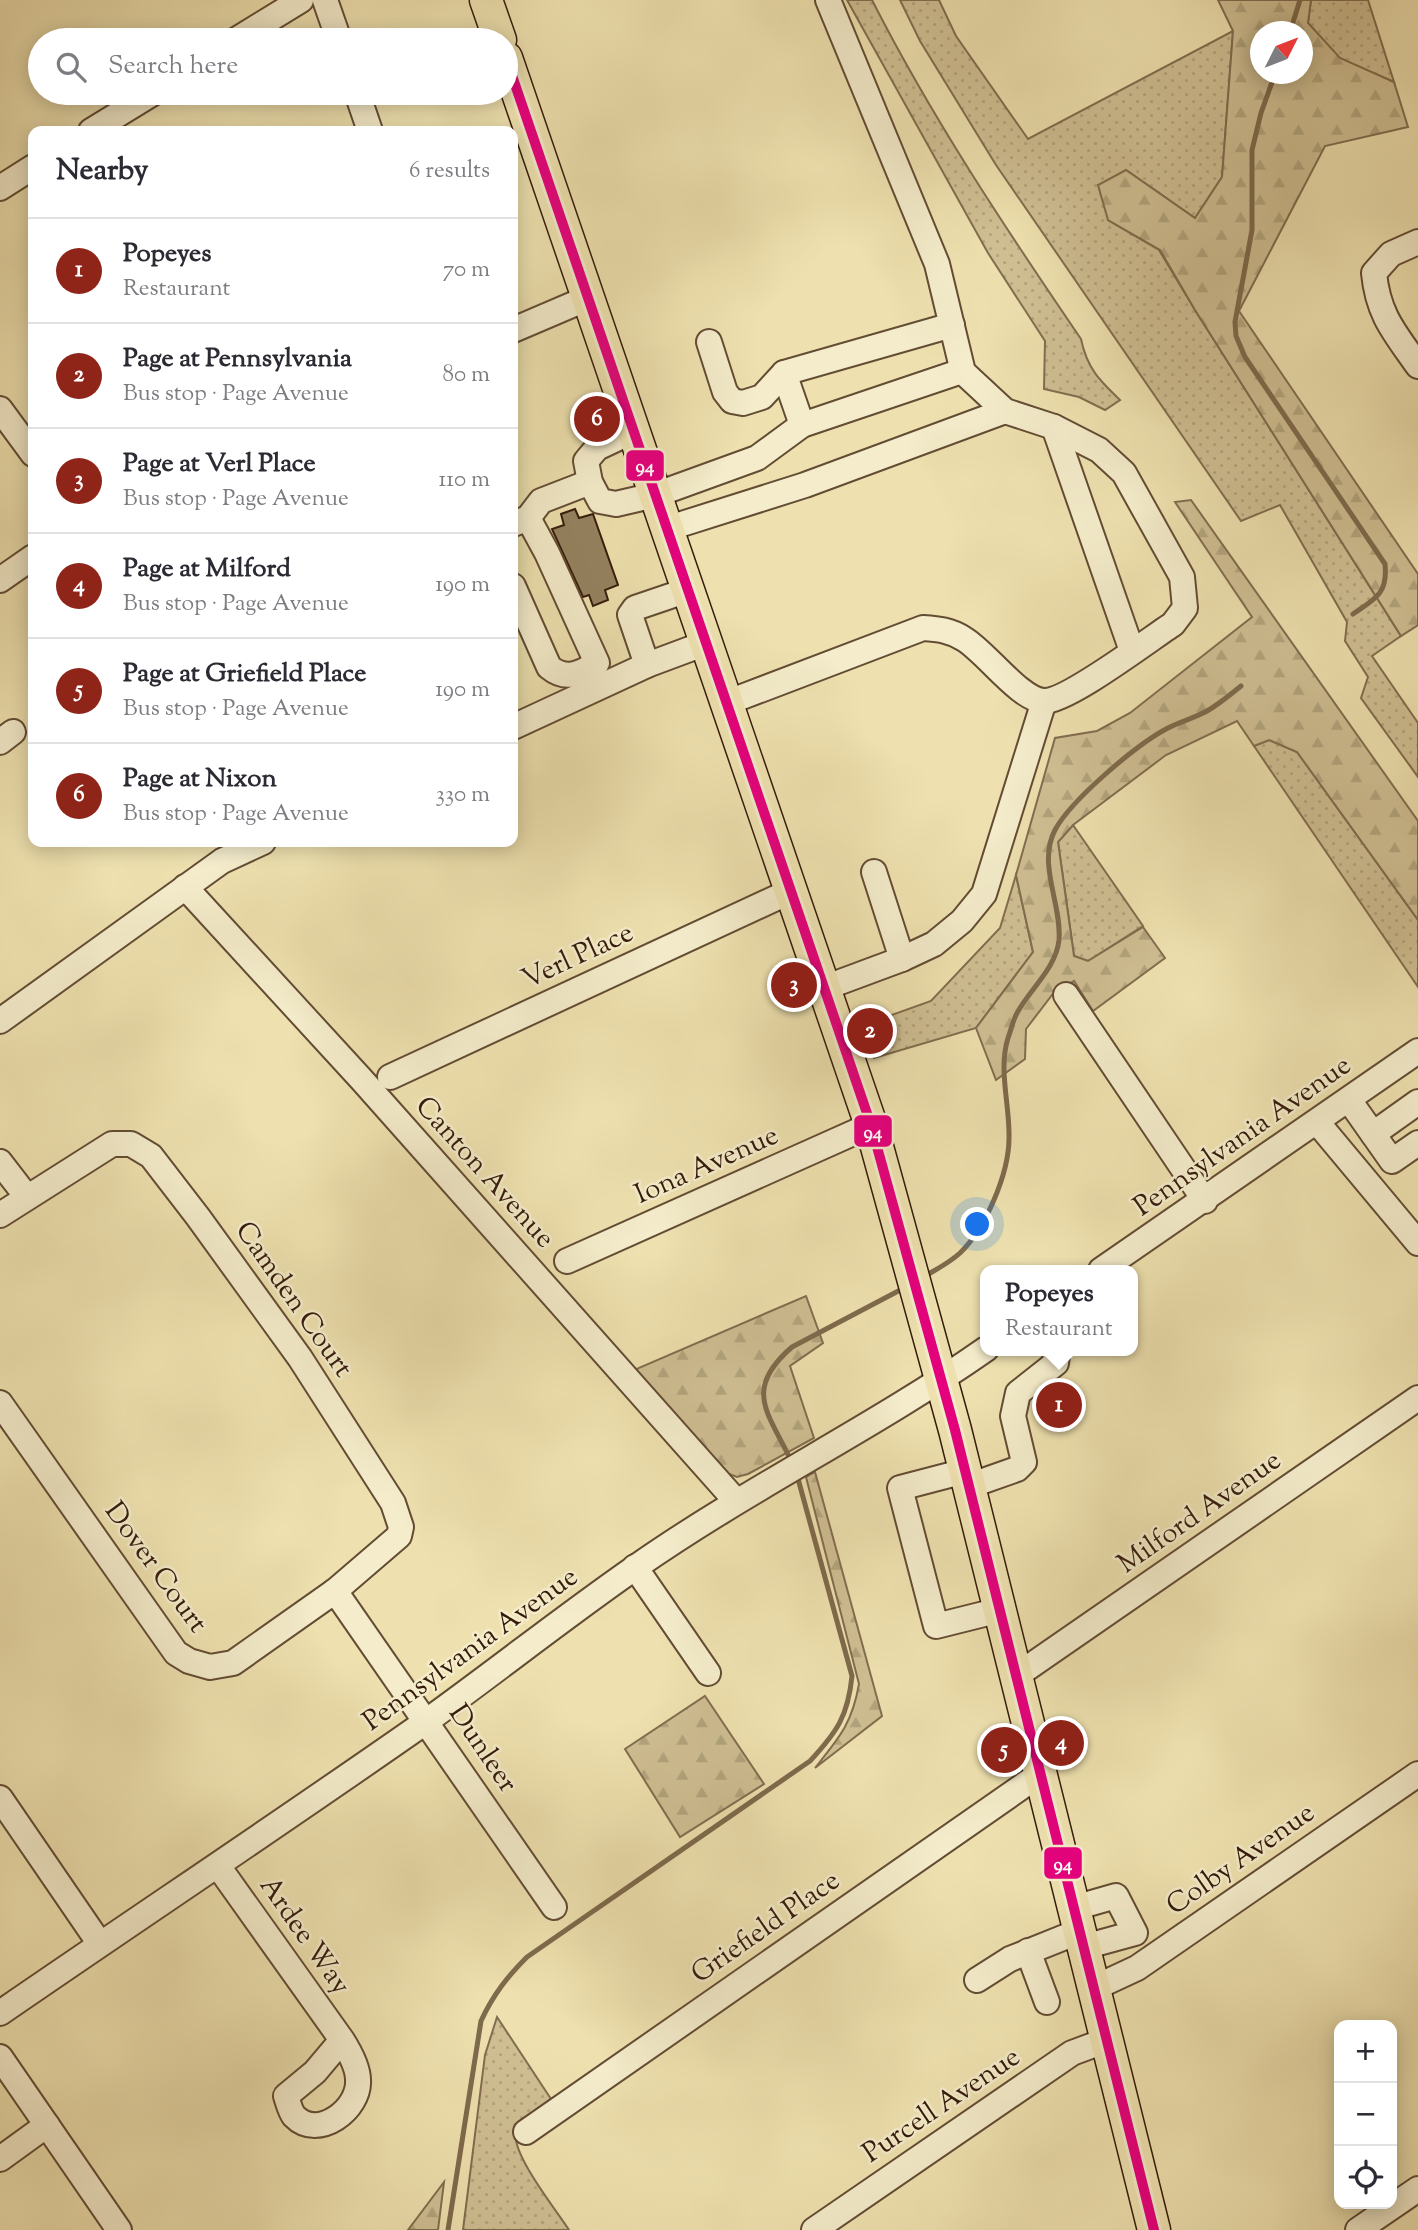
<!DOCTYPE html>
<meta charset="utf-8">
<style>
:root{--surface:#fff;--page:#f2f2f3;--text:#2b2b33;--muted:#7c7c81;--line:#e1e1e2;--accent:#8f2418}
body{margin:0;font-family:"Sorts Mill Goudy",serif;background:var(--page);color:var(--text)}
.controls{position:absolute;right:21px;bottom:21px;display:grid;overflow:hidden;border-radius:14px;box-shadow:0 4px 18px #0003}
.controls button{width:63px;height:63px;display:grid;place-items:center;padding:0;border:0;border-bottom:2px solid var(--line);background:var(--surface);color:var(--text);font:35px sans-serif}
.compass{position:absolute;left:1250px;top:21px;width:63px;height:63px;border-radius:50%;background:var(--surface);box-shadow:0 4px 18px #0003;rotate:48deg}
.you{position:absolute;left:978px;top:1225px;width:24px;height:24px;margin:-18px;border:5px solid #fff;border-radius:50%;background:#1a73e8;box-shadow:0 0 0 10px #1a73e833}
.badge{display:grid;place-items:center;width:46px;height:46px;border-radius:50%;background:var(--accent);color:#fff;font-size:23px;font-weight:700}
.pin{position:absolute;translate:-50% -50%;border:4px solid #fff;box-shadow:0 2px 7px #0006}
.popup{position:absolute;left:980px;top:1265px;width:158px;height:91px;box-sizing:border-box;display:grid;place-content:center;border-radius:14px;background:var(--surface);filter:drop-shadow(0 2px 5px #0005);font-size:23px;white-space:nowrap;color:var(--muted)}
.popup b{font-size:26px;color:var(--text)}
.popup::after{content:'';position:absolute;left:50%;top:100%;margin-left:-14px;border:14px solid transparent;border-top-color:var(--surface)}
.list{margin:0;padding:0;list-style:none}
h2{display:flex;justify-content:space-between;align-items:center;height:91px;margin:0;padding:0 28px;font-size:30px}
h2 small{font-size:23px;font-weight:400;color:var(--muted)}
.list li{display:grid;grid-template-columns:46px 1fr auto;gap:21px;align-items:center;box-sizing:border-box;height:105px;padding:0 28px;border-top:2px solid var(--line)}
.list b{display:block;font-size:26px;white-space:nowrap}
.list p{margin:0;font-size:23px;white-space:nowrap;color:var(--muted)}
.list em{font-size:23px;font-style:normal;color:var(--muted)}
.icon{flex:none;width:38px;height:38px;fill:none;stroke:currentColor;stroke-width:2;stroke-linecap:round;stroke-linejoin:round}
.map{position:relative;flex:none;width:1418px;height:2230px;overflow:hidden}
.search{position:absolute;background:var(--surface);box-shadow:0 4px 18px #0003;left:28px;top:28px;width:490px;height:77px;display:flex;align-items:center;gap:18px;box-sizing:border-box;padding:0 24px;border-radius:38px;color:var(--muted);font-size:26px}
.panel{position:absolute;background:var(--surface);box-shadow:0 4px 18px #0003;left:28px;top:126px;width:490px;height:721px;border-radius:14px}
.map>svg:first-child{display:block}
.grass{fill:url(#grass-dots);stroke:#826d4f;stroke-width:2}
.forest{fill:url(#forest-firs);stroke:#826d4f;stroke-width:2;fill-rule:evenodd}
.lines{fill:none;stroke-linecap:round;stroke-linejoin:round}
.stream{stroke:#7e6a4c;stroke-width:5}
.building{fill:#958260;stroke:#351b0b;stroke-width:2}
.minor-casing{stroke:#634c34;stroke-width:28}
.major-casing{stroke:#351b0b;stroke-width:35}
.minor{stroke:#f4eccb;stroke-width:24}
.major{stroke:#eee1af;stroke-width:32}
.bus-1-casing{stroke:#f4eccb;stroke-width:16}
.bus-1{stroke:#e5007d;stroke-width:10}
.labels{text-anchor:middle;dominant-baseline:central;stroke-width:5;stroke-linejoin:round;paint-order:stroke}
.street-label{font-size:28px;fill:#351b0b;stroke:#f4eccb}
.line-badge{stroke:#f4eccb;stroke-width:2.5}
.badge-label{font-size:19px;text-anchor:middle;font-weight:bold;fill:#fff}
</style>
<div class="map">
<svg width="1418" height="2230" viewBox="0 0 1418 2230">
<defs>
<pattern id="grass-dots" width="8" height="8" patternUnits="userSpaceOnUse" patternTransform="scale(1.75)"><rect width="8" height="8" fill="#cfbf93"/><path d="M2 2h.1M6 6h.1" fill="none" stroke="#b2a47d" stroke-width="1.8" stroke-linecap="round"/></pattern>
<pattern id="forest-firs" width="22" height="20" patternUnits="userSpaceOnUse" patternTransform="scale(1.75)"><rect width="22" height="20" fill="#cfbf93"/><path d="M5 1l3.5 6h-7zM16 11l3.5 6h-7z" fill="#b2a47d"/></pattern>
</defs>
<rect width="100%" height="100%" fill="#eee1af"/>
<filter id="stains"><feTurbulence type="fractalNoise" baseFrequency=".00286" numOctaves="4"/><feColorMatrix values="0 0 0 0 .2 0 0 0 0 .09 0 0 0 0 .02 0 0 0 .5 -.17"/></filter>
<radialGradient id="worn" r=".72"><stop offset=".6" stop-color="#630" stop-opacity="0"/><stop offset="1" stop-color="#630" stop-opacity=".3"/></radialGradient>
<!-- grass -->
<g class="grass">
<path d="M 847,0 L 872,0 C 932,118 1006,229 1081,339 C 1087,368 1099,380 1120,400 L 1105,410 L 1079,397 L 1044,389 L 1045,341 L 988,253 Z"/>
<path d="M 900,0 L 939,0 L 956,36 L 1028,139 L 1233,31 L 1222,177 L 1195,218 L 1126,170 L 1108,220 L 1159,250 L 1195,310 L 1401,636 L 1372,656 L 1418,723 L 1418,777 L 1361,698 L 1368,677 L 1345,641 L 1347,622 L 1280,505 L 1241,521 L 996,165 L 920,41 Z"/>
<path d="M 1311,0 L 1368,0 L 1394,82 L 1340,59 L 1308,23 Z"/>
<path d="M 1269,740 L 1297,752 L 1418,920 L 1418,987 L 1254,746 Z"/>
<path d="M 1073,825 L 1143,926 L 1088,961 L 1074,956 L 1058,842 Z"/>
<path d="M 1016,875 L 1033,952 L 976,1028 L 874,1058 L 861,1026 L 931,1001 L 1000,928 Z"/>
<path d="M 497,2017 L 551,2099 C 541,2107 520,2118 516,2131 C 510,2153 557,2211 569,2230 L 463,2230 L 485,2055 Z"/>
</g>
<!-- forest -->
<g class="forest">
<path d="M 1218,0 L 1311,0 L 1308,23 L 1340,58 L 1394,82 L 1408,127 L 1325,146 L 1239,311 L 1418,574 L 1418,625 L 1401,636 L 1195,310 L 1160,250 L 1108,220 L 1098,185 L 1126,170 L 1195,218 L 1222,177 L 1233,31 ZM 1260,32 L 1302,32 L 1302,74 L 1260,74 Z"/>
<path d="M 1191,500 L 1418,821 L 1418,920 L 1297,752 L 1269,740 L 1254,746 L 1237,721 L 1166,755 L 1073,825 L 1058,842 L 1074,956 L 1088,961 L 1143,927 L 1165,958 L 1093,1011 L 1074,981 L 1052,995 L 1026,1029 L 1025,1059 L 996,1080 L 976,1028 L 1033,952 L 1016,875 L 1055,738 L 1097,731 L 1130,713 L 1252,617 L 1175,502 Z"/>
<path d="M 806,1296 L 823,1343 L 790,1366 L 814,1438 L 748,1474 L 737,1477 L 724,1472 L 634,1370 Z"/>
<path d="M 815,1472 L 882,1716 L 815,1768 C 839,1738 852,1724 859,1684 L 806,1477 Z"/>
<path d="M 705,1696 L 764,1784 L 680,1837 L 625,1749 Z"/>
<path d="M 444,2182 L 438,2230 L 408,2230 Z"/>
</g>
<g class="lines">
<!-- stream -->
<g class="stream">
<path d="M 1290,32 L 1300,0"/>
<path d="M 1275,74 L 1261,113 L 1252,150 L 1252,230 L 1235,322 L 1236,336 L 1245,357 L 1385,564 C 1388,594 1375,599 1353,614"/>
<path d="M 925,1276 C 937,1269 949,1263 960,1253 C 986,1228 1009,1173 1009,1138 C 1010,1105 998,1070 1008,1038 C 1011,1030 1013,1020 1017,1013 C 1030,989 1056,968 1059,940 C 1062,904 1037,864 1055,830 C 1071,800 1137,744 1168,728 C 1180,722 1194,718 1207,711 C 1219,704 1230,695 1241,686"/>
<path d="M 792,1463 C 770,1414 741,1391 792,1347 L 904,1288"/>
<path d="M 448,2230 L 481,2021 C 493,1995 507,1977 527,1957 L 810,1761 C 837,1732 848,1716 852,1676 L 797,1475"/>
</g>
</g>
<!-- building -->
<path class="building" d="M 575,509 L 579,518 L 593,514 L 618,585 L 605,590 L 608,600 L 593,606 L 589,595 L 583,597 L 552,529 L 564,525 L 561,514 Z"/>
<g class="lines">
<!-- minor casing -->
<g class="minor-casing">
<g id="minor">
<path d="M 325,0 L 339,40"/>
<path d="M 236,40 L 301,0"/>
<path d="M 357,93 L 370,131"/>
<path d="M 91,131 L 153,93"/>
<path d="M 0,188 L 33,167"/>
<path d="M 1418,242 L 1391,254 L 1374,273 C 1378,315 1395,333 1418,366"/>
<path d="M 513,330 L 588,298"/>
<path d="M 709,342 L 725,392 L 732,401 L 743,403 L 762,397 L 784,373 L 952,325"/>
<path d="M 784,373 L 802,425"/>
<path d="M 0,409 L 33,454"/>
<path d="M 1054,427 L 1132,651"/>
<path d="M 633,431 L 597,448 L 586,461 L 590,482 L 600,501 L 616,504 L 655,495 L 757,458 L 802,425 L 962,371"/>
<path d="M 513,524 L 528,518 L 541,501 L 590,482"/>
<path d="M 666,529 L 805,485 L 1005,411"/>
<path d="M 0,580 L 33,557"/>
<path d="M 513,586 L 549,667 C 566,681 580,674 597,663 L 547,553 L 528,518"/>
<path d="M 647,665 L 630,615 L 635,608 L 688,590"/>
<path d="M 726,703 L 923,628 C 938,629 950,630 964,639 C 986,652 1020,700 1044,701 C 1067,702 1150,639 1173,624 L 1185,608 L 1182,577 L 1124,473 L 1099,450 L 1054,427 L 1005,411 L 963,372 L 937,264 L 828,0"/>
<path d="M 513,727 L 647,665 L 706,643"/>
<path d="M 0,742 L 13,732"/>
<path d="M 874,872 L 902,959 L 934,944 L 962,921 L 984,894 L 1044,701"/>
<path d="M 185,887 L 362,1080 L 736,1501"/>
<path d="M 824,988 L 902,959"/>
<path d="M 1066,995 L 1205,1201"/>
<path d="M 0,1021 L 222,861 L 263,842"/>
<path d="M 390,1077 L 791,891"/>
<path d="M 1349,1100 L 1392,1161 L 1418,1143"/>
<path d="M 1317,1122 L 1418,1243"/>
<path d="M 1373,1134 L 1418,1102"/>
<path d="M 0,1162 L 27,1197"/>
<path d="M 0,1215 L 112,1144 L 131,1144 L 151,1156 L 198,1217 L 300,1358 L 393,1503 L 401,1527 L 399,1536 L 335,1591 L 233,1663 L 210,1667 L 189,1661 L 176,1653 L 0,1403"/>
<path d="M 567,1261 L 871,1125"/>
<path d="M 1101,1270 L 1418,1051"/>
<path d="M 965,1471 L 900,1488 L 936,1626 L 1000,1610"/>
<path d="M 969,1486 L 1017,1469 L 1024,1462 L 1013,1416 L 1018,1393 L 1056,1363 L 1057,1356 L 1054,1351"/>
<path d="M 635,1567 L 708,1673"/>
<path d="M 335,1591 L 554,1907"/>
<path d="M 1016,1676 L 1418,1398"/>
<path d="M 0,1798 L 100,1944"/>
<path d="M 218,1866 L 342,2040 C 349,2051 358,2067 358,2080 C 360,2109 318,2141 294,2116 C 290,2111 288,2102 286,2096 L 315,2072 L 342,2040"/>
<path d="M 1074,1908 L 1116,1896 L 1135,1933 L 1084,1947"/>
<path d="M 1028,1951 L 1047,2002"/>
<path d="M 977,1980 L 1010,1959 L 1080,1931"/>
<path d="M 1094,1988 L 1137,1968 L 1418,1774"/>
<path d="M 0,2013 C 141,1916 284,1821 424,1723 C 495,1672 564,1617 636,1567 C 749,1488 873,1428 986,1349"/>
<path d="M 0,2057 L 119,2230"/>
<path d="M 526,2132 L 1040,1774"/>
<path d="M 0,2159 L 47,2125"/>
<path d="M 814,2230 L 1072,2053 L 1107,2040"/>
<path d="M 1358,2230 L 1418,2189"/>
</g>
</g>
<!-- major casing -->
<g class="major-casing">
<g id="major">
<path d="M 486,0 L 500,40"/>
<path d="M 506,58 L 871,1125 L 955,1430 L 1154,2230"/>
</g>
</g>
<!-- minor -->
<use href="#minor" class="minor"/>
<!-- major -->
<use href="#major" class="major"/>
<!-- bus-1 casing -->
<g class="bus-1-casing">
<path id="bus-1" d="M 506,58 L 871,1125 L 955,1430 L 1154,2230"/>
</g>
<!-- bus-1 -->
<use href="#bus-1" class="bus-1"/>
</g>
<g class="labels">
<!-- street labels -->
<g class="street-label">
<text transform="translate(578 957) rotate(-25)">Verl Place</text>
<text transform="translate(1243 1137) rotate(-35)">Pennsylvania Avenue</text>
<text transform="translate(707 1166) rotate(-24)">Iona Avenue</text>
<text transform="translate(484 1173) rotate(48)">Canton Avenue</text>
<text transform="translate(293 1300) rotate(55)">Camden Court</text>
<text transform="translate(1200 1513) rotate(-35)">Milford Avenue</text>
<text transform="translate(155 1568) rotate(54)">Dover Court</text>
<text transform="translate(471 1650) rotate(-36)">Pennsylvania Avenue</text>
<text transform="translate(482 1749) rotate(56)">Dunleer</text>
<text transform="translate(1241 1860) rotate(-35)">Colby Avenue</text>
<text transform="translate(766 1928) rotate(-35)">Griefield Place</text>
<text transform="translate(304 1936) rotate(55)">Ardee Way</text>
<text transform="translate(942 2106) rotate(-34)">Purcell Avenue</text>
</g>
</g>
<g class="line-badge">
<rect x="625" y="449" width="40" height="33" rx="7" fill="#e5007d"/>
<rect x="853" y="1114" width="40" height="34" rx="7" fill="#e5007d"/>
<rect x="1043" y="1846" width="40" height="34" rx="7" fill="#e5007d"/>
</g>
<g class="badge-label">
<text x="645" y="472">94</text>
<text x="873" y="1138">94</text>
<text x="1063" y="1870">94</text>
</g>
<rect width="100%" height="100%" filter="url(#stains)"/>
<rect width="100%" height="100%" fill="url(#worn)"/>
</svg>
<div class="controls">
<button>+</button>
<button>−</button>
<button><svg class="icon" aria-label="locate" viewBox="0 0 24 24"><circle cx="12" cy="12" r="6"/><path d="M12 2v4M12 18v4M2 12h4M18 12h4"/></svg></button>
</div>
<svg class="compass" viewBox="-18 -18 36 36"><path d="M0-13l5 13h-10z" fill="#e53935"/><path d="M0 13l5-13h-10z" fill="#7c7c81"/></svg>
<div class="you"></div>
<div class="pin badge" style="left:1059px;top:1405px">1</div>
<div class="popup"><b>Popeyes</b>Restaurant</div>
<div class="pin badge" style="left:870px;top:1031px">2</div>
<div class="pin badge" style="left:794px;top:985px">3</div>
<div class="pin badge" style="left:1061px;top:1743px">4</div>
<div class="pin badge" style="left:1004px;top:1750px">5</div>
<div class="pin badge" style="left:597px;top:419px">6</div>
<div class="search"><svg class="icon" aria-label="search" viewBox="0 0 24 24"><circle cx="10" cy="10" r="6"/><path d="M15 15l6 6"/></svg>Search here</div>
<section class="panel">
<h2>Nearby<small>6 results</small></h2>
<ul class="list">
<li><span class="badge">1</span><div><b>Popeyes</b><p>Restaurant</p></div><em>70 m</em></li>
<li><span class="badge">2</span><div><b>Page at Pennsylvania</b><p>Bus stop · Page Avenue</p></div><em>80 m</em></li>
<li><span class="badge">3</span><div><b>Page at Verl Place</b><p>Bus stop · Page Avenue</p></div><em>110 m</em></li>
<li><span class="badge">4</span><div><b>Page at Milford</b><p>Bus stop · Page Avenue</p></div><em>190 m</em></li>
<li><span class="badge">5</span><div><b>Page at Griefield Place</b><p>Bus stop · Page Avenue</p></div><em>190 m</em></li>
<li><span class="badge">6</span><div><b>Page at Nixon</b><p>Bus stop · Page Avenue</p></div><em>330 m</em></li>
</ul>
</section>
</div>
